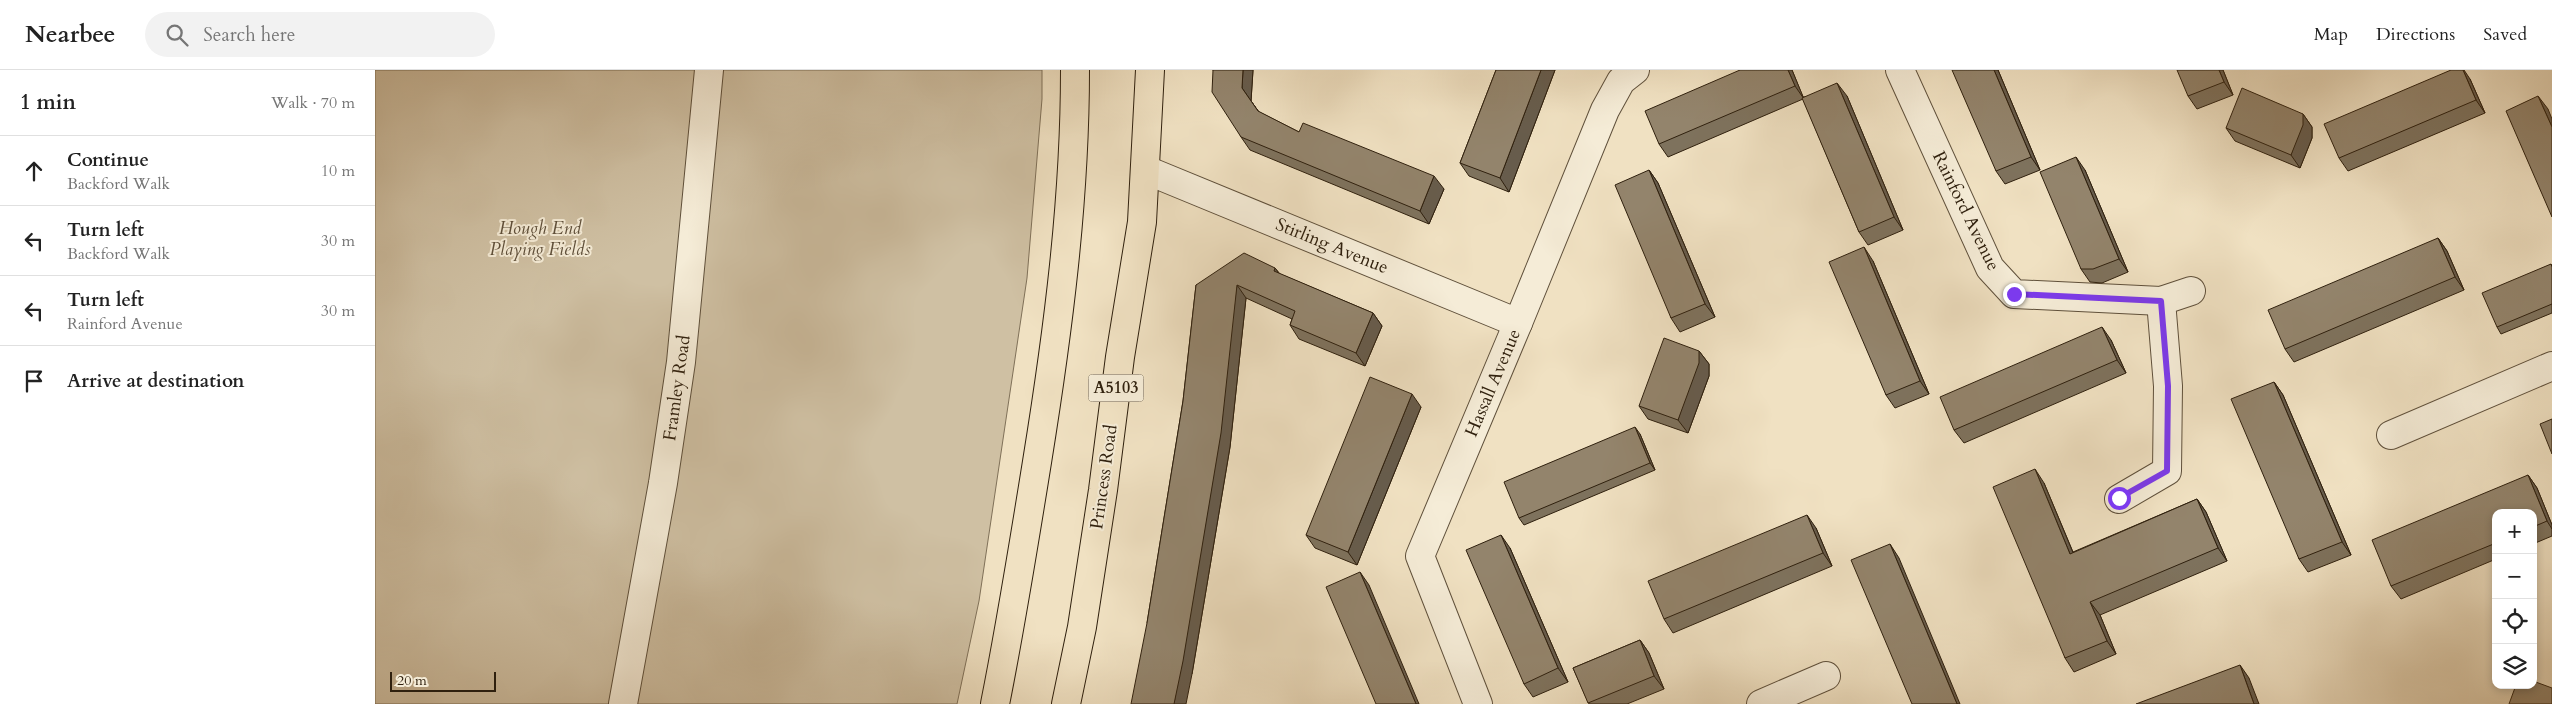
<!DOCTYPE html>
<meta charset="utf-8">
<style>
:root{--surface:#fff;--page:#f2f2f2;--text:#222;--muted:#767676;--line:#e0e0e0}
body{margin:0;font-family:Cardo,serif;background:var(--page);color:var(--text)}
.controls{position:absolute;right:15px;bottom:15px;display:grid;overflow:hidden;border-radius:10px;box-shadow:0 2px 8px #0003}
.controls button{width:45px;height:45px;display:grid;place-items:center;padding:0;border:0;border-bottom:1px solid var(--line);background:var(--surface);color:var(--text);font:25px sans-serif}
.scale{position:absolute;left:15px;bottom:12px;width:106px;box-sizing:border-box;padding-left:5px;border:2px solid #2f200e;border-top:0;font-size:14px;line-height:18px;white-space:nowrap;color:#2f200e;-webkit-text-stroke:4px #f5ecd7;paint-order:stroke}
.stop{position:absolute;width:15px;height:15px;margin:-11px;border:4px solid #7c3aed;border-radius:50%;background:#fff}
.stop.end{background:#7c3aed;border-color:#fff;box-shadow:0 1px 5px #0008}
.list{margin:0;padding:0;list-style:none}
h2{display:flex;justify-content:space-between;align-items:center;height:65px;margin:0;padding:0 20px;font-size:21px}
h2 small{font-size:16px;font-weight:400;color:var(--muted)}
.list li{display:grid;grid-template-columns:32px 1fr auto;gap:15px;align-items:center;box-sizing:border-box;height:70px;padding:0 20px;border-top:1px solid var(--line)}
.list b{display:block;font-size:19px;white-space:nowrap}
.list p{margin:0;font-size:16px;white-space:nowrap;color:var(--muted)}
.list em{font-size:16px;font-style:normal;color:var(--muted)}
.icon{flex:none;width:28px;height:28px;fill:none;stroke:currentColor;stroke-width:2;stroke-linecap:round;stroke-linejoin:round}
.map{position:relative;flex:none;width:2177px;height:634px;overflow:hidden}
header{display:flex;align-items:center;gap:30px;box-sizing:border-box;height:70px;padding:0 25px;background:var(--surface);border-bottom:1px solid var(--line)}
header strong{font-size:24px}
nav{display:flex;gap:28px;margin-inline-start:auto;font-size:18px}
.search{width:350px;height:45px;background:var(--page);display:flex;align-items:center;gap:12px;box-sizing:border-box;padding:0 18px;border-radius:28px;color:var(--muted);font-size:19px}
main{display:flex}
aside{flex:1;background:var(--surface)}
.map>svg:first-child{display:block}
.green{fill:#cfc0a3;stroke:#7f7058}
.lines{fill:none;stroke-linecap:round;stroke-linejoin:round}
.minor-casing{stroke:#5f503b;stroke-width:30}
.trunk-casing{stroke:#2f200e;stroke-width:30}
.minor{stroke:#f5ecd7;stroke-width:28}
.trunk{stroke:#f0e1c2;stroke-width:28}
.wall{fill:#7e725d;stroke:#2f200e}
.shaded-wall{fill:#675c4c;stroke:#2f200e}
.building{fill:#93846c;stroke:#2f200e}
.route{stroke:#7c3aed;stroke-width:6}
.labels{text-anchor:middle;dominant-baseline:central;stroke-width:4;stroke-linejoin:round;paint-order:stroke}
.shield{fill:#f5ecd7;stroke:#6a5d4a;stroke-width:1}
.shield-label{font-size:16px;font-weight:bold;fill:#2f200e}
.street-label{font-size:18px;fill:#2f200e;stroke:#f5ecd7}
.park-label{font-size:18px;font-style:italic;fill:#5f503b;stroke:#f5ecd7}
</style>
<header>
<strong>Nearbee</strong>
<div class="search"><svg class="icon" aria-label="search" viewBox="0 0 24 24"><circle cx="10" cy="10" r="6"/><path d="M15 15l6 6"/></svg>Search here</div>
<nav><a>Map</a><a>Directions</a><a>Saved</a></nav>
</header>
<main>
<aside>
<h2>1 min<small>Walk · 70 m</small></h2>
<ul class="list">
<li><svg class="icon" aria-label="ahead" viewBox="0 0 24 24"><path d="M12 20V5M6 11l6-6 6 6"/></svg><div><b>Continue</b><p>Backford Walk</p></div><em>10 m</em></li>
<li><svg class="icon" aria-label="left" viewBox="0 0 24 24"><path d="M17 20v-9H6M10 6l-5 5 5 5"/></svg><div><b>Turn left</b><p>Backford Walk</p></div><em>30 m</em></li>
<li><svg class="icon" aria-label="left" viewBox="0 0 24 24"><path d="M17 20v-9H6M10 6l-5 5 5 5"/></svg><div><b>Turn left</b><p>Rainford Avenue</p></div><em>30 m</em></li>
<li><svg class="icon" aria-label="arrive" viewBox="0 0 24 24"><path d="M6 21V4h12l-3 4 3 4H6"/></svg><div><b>Arrive at destination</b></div></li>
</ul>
</aside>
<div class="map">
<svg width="2177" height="634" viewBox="0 0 2177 634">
<rect width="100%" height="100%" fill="#f0e1c2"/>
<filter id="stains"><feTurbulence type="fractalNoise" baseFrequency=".004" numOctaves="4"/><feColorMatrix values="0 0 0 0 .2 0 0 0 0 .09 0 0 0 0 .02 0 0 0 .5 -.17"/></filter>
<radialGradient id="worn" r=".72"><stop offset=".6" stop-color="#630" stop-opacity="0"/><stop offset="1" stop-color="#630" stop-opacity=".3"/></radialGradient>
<!-- green -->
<path class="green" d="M 0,0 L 667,0 L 667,29 L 652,208 L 604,531 L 582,634 L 0,634 Z"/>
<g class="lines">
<!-- minor casing -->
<g class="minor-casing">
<g id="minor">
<path d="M 1525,0 L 1615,198 L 1639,224 L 1786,231 L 1816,221"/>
<path d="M 771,100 L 1143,253"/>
<path d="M 2016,365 L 2177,296"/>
<path d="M 1744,429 L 1792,401 L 1793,316 L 1786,231"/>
<path d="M 248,634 L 288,413 L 306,292 L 334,0"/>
<path d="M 1103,634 L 1045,486 L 1143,253 L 1230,40 L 1246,11 L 1260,0"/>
<path d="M 1386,634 L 1451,606"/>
</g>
</g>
<!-- trunk casing -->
<g class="trunk-casing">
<g id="trunk">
<path d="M 620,634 C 636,554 649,473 662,392 C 683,262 700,131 700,0"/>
<path d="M 691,634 L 707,557 L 728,420 L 745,287 L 767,152 L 775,0"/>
</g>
</g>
<!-- minor -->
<use href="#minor" class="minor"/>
<!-- trunk -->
<use href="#trunk" class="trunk"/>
</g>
<!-- wall -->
<g class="wall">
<path d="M 838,0 L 878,0 L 876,31 L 884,42 L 924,62 L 1069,119 L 1054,154 L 875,80 L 866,67 Z"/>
<path d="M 1121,0 L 1180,0 L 1134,122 L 1094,106 L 1085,93 Z"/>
<path d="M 1365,0 L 1417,0 L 1428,27 L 1472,26 L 1528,160 L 1493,175 L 1484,162 L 1428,29 L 1293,87 L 1284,74 Z"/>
<path d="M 1623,0 L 1665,100 L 1630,114 L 1621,101 Z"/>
<path d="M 1848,0 L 1858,25 L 1822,39 L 1813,26 Z"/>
<path d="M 2095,9 L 2110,43 L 1973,101 L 1964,88 Z"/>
<path d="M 1928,44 L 1937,57 L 1937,68 L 1925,98 L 1860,71 L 1851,58 Z"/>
<path d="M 1274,100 L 1283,113 L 1340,247 L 1305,262 L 1296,248 Z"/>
<path d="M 1710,100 L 1753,202 L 1727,213 L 1715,212 L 1706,199 Z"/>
<path d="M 2063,168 L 2072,181 L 2089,220 L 1919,292 L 1910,279 Z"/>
<path d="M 1498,191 L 1554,324 L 1520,338 L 1511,325 Z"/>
<path d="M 2176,194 L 2177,196 L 2177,243 L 2126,264 L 2122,257 Z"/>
<path d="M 900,198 L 905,204 L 998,243 L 1007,256 L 990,296 L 924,269 L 915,255 L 917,249 L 871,228 L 855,377 L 817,604 L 772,553 L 808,331 L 821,215 Z"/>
<path d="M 1736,270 L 1751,303 L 1589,373 L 1579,360 Z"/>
<path d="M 1324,281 L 1334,294 L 1334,306 L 1313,363 L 1273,349 L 1264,336 Z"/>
<path d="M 1899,312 L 1908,325 L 1976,485 L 1933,502 L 1924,489 Z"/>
<path d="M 1046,337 L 982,495 L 940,478 L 931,465 Z"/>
<path d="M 1265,364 L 1280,400 L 1149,455 L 1144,448 Z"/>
<path d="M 2153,405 L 2162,418 L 2177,455 L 2177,466 L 2158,474 L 2158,443 L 2121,443 L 2121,489 L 2026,529 L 2016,516 Z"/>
<path d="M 1669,413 L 1698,482 L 1822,429 L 1831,442 L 1852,491 L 1725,545 L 1741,584 L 1699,602 L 1690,588 Z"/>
<path d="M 1441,458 L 1457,496 L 1298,563 L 1289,549 Z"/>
<path d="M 1135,478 L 1193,612 L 1158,627 L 1149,614 Z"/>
<path d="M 1265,570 L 1274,583 L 1289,619 L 1252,634 L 1214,634 L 1198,598 Z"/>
</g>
<!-- shaded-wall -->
<g class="shaded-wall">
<path d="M 868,0 L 878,0 L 876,31 L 892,54 L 867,18 Z"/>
<path d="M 1166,0 L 1180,0 L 1134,122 L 1125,108 Z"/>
<path d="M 1413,0 L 1417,0 L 1429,29 L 1420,16 Z"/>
<path d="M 1619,0 L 1623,0 L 1665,100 L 1656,87 Z"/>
<path d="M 1844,0 L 1848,0 L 1858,25 L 1849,12 Z"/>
<path d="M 2088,0 L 2089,0 L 2095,9 L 2110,43 L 2101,30 Z"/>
<path d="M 1462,13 L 1472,26 L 1528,160 L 1519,147 Z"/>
<path d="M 2163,26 L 2173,39 L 2177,49 L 2177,57 Z"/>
<path d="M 1928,44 L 1937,57 L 1937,68 L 1925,98 L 1916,85 Z"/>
<path d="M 1701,87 L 1710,100 L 1753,202 L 1744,189 Z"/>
<path d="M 1274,100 L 1283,113 L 1340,247 L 1330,234 Z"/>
<path d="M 1059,106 L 1069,119 L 1054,154 L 1045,141 Z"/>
<path d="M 2063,168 L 2072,181 L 2089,220 L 2080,207 Z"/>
<path d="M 1489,177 L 1498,191 L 1554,324 L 1545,311 Z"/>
<path d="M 900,198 L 910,211 L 899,201 Z"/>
<path d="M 862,215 L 871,228 L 855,377 L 817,604 L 811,634 L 799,634 Z"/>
<path d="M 998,243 L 1007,256 L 990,296 L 981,283 Z"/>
<path d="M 1727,257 L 1736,270 L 1751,303 L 1742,290 Z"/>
<path d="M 1324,281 L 1334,294 L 1334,306 L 1313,363 L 1303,350 Z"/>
<path d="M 1899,312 L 1908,325 L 1976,485 L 1967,472 Z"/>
<path d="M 1037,324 L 1046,337 L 982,495 L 973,482 Z"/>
<path d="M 1260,357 L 1265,364 L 1280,400 L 1275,393 Z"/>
<path d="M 1660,399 L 1669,413 L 1704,497 L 1695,484 Z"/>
<path d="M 2153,405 L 2162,418 L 2177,455 L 2177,459 L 2172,451 Z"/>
<path d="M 1822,429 L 1831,442 L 1852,491 L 1843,478 Z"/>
<path d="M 1432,445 L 1441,458 L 1457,496 L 1448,483 Z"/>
<path d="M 1126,465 L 1135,478 L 1193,612 L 1183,598 Z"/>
<path d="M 1515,474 L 1524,488 L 1585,634 L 1582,634 Z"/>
<path d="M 985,502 L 994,515 L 1044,634 L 1041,634 Z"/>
<path d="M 1715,532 L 1725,545 L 1741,584 L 1732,571 Z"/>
<path d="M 1265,570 L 1274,583 L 1289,619 L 1279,606 Z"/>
<path d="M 1865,595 L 1874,608 L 1884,634 L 1879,634 Z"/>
</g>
<!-- building -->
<g class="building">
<path d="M 838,0 L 868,0 L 867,18 L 883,41 L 924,62 L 928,53 L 1059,106 L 1045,141 L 866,67 L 837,22 Z"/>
<path d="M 1121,0 L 1166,0 L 1125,108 L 1085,93 Z"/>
<path d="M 1365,0 L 1413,0 L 1420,16 L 1284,74 L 1270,41 Z"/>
<path d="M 1577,0 L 1619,0 L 1656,87 L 1621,101 Z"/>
<path d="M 1802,0 L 1844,0 L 1849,12 L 1813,26 Z"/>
<path d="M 2076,0 L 2088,0 L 2101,30 L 1964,88 L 1949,54 Z"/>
<path d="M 1462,13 L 1519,147 L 1484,162 L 1427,28 Z"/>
<path d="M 1867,18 L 1928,44 L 1928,55 L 1916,85 L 1851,58 Z"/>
<path d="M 2163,26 L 2177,57 L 2177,147 L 2131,41 Z"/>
<path d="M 1701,87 L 1744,189 L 1718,199 L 1706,199 L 1665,102 Z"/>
<path d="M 1274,100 L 1330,234 L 1296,248 L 1240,115 Z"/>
<path d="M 2063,168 L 2080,207 L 1910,279 L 1893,240 Z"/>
<path d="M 1489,177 L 1545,311 L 1511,325 L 1454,192 Z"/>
<path d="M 869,183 L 900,198 L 899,201 L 998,243 L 981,283 L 915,255 L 920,241 L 862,215 L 846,363 L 808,591 L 799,634 L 756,634 L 772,553 L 808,331 L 821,215 Z"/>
<path d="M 2176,194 L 2177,197 L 2177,234 L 2122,257 L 2107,223 Z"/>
<path d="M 1727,257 L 1742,290 L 1579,360 L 1565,327 Z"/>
<path d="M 1289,268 L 1324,281 L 1324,293 L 1303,350 L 1264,336 Z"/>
<path d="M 995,307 L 1037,324 L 973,482 L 931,465 Z"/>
<path d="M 1899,312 L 1967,472 L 1924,489 L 1856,329 Z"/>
<path d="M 2177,349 L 2177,384 L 2165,354 Z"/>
<path d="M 1260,357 L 1275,393 L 1144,448 L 1129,412 Z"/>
<path d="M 1660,399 L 1695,484 L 1822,429 L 1843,478 L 1715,532 L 1732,571 L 1690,588 L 1618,417 Z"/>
<path d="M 2153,405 L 2172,451 L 2158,457 L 2158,443 L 2121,443 L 2121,473 L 2016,516 L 1997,470 Z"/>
<path d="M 1432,445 L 1448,483 L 1289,549 L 1273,511 Z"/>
<path d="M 1126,465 L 1183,598 L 1149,614 L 1091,480 Z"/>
<path d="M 1515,474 L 1582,634 L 1537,634 L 1476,490 Z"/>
<path d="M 985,502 L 1041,634 L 1001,634 L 951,517 Z"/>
<path d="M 1265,570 L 1279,606 L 1213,633 L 1198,598 Z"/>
<path d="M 1865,595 L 1879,634 L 1761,634 Z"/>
<path d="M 2158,611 L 2177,618 L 2177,634 L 2134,634 L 2141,615 L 2158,615 Z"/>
</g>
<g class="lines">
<!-- route -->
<path class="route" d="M 1639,224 L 1786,231 L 1793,316 L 1792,401 L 1744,428"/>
</g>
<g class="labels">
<!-- shield labels -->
<rect class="shield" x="713.5" y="304.5" width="55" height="27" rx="4"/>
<g class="shield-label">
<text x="741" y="318">A5103</text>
</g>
<!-- street labels -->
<g class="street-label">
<text transform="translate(1591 141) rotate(64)">Rainford Avenue</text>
<text transform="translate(957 176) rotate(22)">Stirling Avenue</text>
<text transform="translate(1118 313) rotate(-67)">Hassall Avenue</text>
<text transform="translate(302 318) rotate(-82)">Framley Road</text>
<text transform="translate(729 407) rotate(-82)">Princess Road</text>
</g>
<!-- park labels -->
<g class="park-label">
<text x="165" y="158">Hough End<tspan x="165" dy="21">Playing Fields</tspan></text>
</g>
</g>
<rect width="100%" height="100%" filter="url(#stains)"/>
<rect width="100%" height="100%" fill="url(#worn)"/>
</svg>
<div class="controls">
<button>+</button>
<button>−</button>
<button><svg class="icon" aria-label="locate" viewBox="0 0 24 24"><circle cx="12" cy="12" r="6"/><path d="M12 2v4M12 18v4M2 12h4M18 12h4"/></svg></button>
<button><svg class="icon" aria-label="layers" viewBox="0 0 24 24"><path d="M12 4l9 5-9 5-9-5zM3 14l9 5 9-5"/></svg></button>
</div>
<div class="scale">20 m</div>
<div class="stop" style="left:1744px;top:428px"></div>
<div class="stop end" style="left:1639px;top:224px"></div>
</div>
</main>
